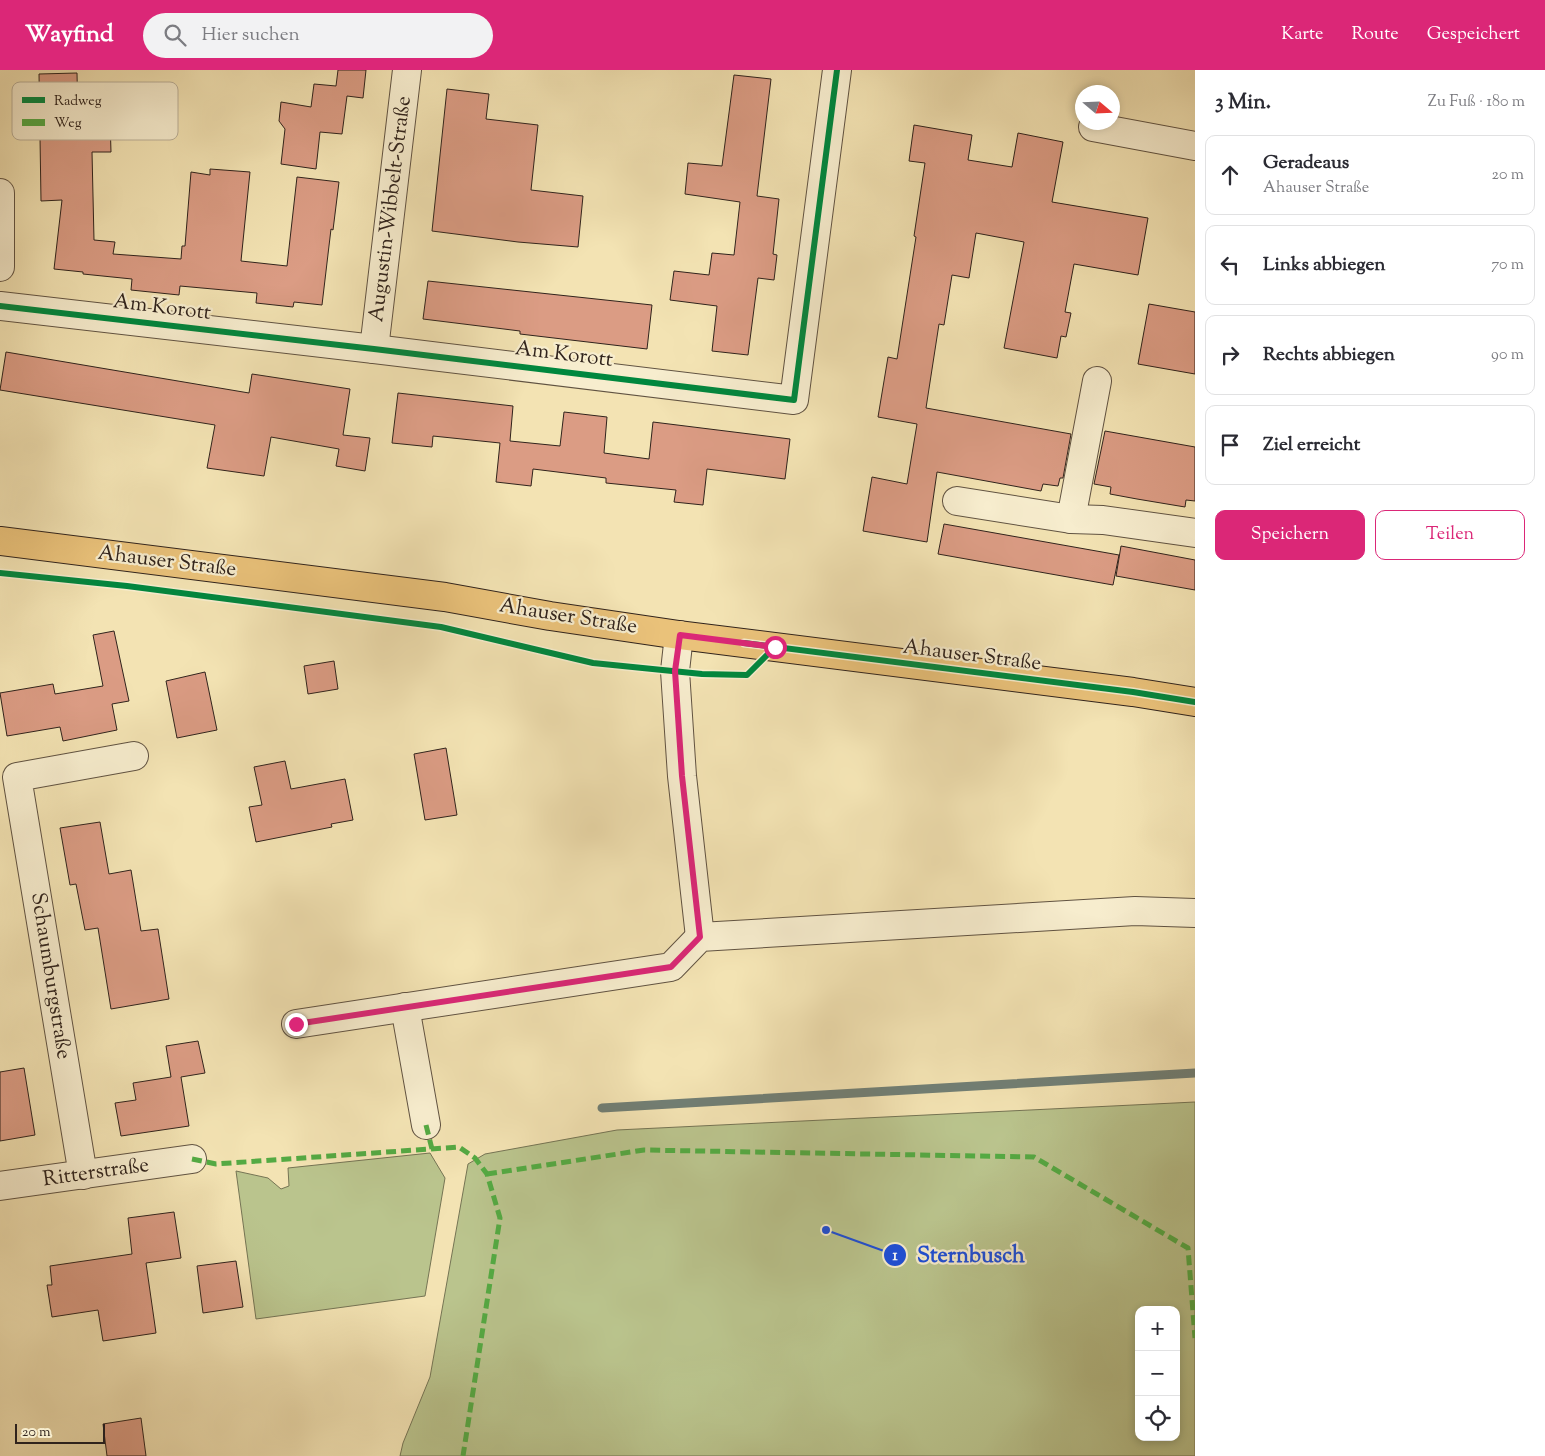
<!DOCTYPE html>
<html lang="de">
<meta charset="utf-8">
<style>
:root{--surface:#fff;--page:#f2f2f3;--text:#2b2b33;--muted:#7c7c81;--line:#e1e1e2;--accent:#db2777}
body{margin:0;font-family:"Sorts Mill Goudy",serif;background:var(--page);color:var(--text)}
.controls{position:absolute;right:15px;bottom:15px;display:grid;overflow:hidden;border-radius:10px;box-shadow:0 2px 8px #0003}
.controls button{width:45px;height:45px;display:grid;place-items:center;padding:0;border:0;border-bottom:1px solid var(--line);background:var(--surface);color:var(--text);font:25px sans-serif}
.compass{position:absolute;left:1075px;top:15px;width:45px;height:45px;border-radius:50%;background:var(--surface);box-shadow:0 2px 8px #0003;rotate:109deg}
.scale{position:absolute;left:15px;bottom:12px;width:90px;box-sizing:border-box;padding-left:5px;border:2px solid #30231c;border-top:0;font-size:14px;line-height:18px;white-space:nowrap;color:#30231c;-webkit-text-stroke:4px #f7edce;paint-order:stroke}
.stop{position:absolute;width:15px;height:15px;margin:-11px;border:4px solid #db2777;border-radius:50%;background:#fff}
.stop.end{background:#db2777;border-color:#fff;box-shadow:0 1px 5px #0008}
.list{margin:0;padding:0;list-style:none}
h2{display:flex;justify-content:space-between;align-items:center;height:65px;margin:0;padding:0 20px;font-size:21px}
h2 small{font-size:16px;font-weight:400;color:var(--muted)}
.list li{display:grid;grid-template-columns:32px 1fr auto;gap:15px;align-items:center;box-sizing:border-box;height:80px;margin:0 10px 10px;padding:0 10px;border:1px solid var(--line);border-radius:10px}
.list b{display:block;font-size:19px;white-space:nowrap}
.list p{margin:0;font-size:16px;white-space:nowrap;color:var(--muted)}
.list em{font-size:16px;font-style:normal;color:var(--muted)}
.actions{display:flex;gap:10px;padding:15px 20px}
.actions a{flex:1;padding:11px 0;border:1px solid var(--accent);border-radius:10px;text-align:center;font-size:18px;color:var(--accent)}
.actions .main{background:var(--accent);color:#fff}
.icon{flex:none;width:28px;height:28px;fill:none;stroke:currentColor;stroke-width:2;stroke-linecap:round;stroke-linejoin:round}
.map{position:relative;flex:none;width:1195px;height:1386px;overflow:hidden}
header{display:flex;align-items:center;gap:30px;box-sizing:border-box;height:70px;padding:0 25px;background:var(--accent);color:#fff}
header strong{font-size:24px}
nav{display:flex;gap:28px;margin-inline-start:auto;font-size:18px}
.search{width:350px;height:45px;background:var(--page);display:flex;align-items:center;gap:12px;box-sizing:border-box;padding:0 18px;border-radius:28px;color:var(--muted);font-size:19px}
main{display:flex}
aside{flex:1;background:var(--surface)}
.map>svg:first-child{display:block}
.green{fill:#bac48d;stroke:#757454;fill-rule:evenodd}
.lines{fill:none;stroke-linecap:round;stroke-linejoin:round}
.stream{stroke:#717f75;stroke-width:9}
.building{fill:#db9c84;stroke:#30231c}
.minor-casing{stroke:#615342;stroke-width:30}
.major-casing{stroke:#30231c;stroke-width:30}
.minor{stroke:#f7edce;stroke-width:28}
.major{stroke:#eac27a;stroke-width:28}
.quiet{stroke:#54aa43;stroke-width:5;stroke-dasharray:10 5;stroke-linecap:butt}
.cycleway-casing{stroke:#f7edce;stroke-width:9}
.cycleway{stroke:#00873e;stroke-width:6}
.route{stroke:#db2777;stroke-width:6}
.labels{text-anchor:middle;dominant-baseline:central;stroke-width:4.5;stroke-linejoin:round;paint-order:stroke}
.street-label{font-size:21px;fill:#30231c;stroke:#f7edce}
.key{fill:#f7edce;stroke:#bbb099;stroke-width:1}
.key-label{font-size:14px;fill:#30231c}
.leader{fill:none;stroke:#1d4ed8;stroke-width:2}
.callout-dot{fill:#1d4ed8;stroke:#f7edce;stroke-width:2}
.mark-label{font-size:15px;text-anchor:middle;font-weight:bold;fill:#fff}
.callout-label{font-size:22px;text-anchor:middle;font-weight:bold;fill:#1d4ed8;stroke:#f7edce;stroke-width:4.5;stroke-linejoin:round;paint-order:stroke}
</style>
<header>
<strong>Wayfind</strong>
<div class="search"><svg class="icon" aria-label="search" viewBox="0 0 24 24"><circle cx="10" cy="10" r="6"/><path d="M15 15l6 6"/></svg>Hier suchen</div>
<nav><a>Karte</a><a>Route</a><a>Gespeichert</a></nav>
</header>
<main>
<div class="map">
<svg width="1195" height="1386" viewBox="0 0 1195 1386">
<rect width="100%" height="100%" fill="#f3e3b3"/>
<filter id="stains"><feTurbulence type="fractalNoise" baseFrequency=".004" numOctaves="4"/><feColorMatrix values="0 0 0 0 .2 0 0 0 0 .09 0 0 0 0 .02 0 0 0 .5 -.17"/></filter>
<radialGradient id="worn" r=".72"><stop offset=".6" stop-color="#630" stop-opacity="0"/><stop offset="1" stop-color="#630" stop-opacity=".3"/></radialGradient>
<!-- green -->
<g class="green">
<path d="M 1195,1032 L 1195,1386 L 400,1386 L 403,1373 L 430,1307 L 468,1094 L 485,1084 L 617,1060 ZM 1139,1240 L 1176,1240 L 1176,1367 L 1139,1367 Z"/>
<path d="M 430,1083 L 445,1108 L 425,1226 L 256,1249 L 236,1101 L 268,1108 L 281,1119 L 289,1116 L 288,1098 Z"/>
</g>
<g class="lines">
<!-- stream -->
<path class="stream" d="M 602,1038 L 1195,1003"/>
</g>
<!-- building -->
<g class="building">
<path d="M 338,0 L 366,0 L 363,28 L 347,26 L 342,64 L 320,62 L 316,99 L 281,94 L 285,59 L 279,51 L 281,32 L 311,37 L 314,14 L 336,16 Z"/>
<path d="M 77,3 L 78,50 L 110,49 L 111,82 L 92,82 L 94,170 L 115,172 L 113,184 L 181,189 L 182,176 L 185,176 L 191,102 L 210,105 L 210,99 L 250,102 L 241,191 L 287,196 L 297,107 L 339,112 L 333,160 L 331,159 L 322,235 L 294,232 L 293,237 L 256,233 L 257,223 L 180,216 L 179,225 L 131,220 L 132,209 L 83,204 L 83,202 L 54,199 L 62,130 L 41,131 L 39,4 Z"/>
<path d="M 734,5 L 771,9 L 757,126 L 779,129 L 773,184 L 777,185 L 774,210 L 758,208 L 748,285 L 712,281 L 717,236 L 670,230 L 674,201 L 709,205 L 712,183 L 734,185 L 740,132 L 685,124 L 688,93 L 722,96 Z"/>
<path d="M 447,19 L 489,24 L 486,49 L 538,55 L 531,120 L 583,126 L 578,177 L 518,172 L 432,161 Z"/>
<path d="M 914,55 L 972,65 L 968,90 L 1012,97 L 1018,63 L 1063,72 L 1052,132 L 1148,148 L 1138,205 L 1074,194 L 1065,242 L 1071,243 L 1066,267 L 1061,266 L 1057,288 L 1004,278 L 1024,172 L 976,163 L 969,208 L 952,205 L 944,255 L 939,254 L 926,338 L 1071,364 L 1063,408 L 1060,408 L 1058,416 L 1043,414 L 1041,421 L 937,402 L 927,472 L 863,461 L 872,407 L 907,414 L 917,354 L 878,347 L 888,287 L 897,289 L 916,167 L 914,166 L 925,93 L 909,91 Z"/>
<path d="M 428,211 L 652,235 L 647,279 L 520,264 L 520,261 L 423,249 Z"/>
<path d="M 1149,234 L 1195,242 L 1195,304 L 1138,294 Z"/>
<path d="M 6,282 L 249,323 L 252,304 L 350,319 L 343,365 L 370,368 L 365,401 L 336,396 L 339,379 L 271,367 L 264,406 L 207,398 L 215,355 L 0,320 Z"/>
<path d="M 398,323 L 513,336 L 510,371 L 560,376 L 564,342 L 607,347 L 604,383 L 649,389 L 653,352 L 790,369 L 785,409 L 707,399 L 703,435 L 674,432 L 676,420 L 606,413 L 606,408 L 533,399 L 531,416 L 496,412 L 500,373 L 433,366 L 432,377 L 392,373 Z"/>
<path d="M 1105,361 L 1195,377 L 1195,431 L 1186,430 L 1185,437 L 1137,429 L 1110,424 L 1111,417 L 1094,414 Z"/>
<path d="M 944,454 L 1119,485 L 1113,515 L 938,484 Z"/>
<path d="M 1121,476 L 1195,490 L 1195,520 L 1116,506 Z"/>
<path d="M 114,561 L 129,631 L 112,634 L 117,660 L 63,671 L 60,657 L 7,666 L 0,623 L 53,614 L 55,624 L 103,616 L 93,565 Z"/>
<path d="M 334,591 L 338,619 L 308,624 L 304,596 Z"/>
<path d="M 205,602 L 217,660 L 177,668 L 166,611 Z"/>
<path d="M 446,678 L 457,745 L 425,750 L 414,684 Z"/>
<path d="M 285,691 L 291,719 L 345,709 L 353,750 L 331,754 L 332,757 L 256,772 L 249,737 L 262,735 L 254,697 Z"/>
<path d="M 100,752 L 109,804 L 131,800 L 141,861 L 158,859 L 169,929 L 111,939 L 98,858 L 85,860 L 76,814 L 70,815 L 60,758 Z"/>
<path d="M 198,971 L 205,1003 L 181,1007 L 189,1056 L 121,1066 L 115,1033 L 136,1030 L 133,1013 L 171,1007 L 166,976 Z"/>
<path d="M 24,998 L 35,1065 L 0,1071 L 0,1002 Z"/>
<path d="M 174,1142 L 181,1188 L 146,1193 L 156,1263 L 103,1271 L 98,1240 L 52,1247 L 47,1215 L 52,1215 L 50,1196 L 132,1184 L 128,1148 Z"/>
<path d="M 236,1191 L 243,1237 L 203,1243 L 197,1196 Z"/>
<path d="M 141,1348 L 146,1386 L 107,1386 L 103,1354 Z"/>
</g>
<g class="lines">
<!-- minor casing -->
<g class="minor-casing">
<g id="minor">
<path d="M 1093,57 L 1195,76"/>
<path d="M 0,123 L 0,197"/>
<path d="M 0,236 L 374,279 L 794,330 L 837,0"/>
<path d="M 374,279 L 407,0"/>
<path d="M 957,431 L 1071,449 L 1103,450 L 1195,463"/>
<path d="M 1071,449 L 1097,311"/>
<path d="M 679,565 L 675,601 L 682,706 L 700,867"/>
<path d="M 405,937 L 426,1055"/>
<path d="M 296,954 L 671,897 L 700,867 L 1135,841 L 1195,843"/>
<path d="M 83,1105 L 17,707 L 134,686"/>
<path d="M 0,1116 L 192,1089"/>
</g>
</g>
<!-- major casing -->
<g class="major-casing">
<path id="major" d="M 0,471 L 445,527 L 550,546 L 679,565 L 1133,622 L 1195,632"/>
</g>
<!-- minor -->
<use href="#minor" class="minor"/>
<!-- major -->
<use href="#major" class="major"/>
<!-- quiet -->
<g class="quiet">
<path d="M 426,1055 L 432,1079"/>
<path d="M 192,1089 L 216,1094 L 459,1077 L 475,1088 L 487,1104 L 500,1148 L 463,1386"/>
<path d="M 487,1104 L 644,1080 L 1034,1087 L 1188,1178 L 1195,1268"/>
</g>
<!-- cycleway casing -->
<g class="cycleway-casing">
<g id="cycleway">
<path d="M 0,236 L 374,279 L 794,330 L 837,0"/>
<path d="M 0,503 L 127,516 L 441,557 L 593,593 L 702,604 L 747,605 L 775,577"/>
<path d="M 744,573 L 1133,622 L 1195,632"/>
</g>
</g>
<!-- cycleway -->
<use href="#cycleway" class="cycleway"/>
</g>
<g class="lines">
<!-- route -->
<path class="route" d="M 296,954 L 671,897 L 700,867 L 682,706 L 675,601 L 680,565 L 775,577"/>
</g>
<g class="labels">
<!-- street labels -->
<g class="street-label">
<text transform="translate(391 139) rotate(-83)">Augustin-Wibbelt-Straße</text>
<text transform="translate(162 238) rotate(7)">Am Korott</text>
<text transform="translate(564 285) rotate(7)">Am Korott</text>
<text transform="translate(167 492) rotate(7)">Ahauser Straße</text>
<text transform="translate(568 547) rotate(9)">Ahauser Straße</text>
<text transform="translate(972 586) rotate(7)">Ahauser Straße</text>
<text transform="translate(50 906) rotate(81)">Schaumburgstraße</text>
<text transform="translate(96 1103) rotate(-8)">Ritterstraße</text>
</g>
</g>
<!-- legend -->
<rect x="12" y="12" width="166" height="58" rx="8" class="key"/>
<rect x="22" y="27" width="23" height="6" fill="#00873e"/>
<rect x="22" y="49" width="23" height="7" fill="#54aa43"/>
<g class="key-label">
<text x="54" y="35">Radweg</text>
<text x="54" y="57">Weg</text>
</g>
<!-- callouts -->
<path class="leader" d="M826 1160L895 1185"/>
<g class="callout-dot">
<circle cx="826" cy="1160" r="5"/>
<circle cx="895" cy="1185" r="12"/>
</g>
<g class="mark-label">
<text x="895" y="1190">1</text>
</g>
<g class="callout-label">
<text x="971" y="1192">Sternbusch</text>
</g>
<rect width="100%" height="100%" filter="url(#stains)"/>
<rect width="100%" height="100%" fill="url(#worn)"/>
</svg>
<div class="controls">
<button>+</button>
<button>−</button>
<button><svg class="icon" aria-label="locate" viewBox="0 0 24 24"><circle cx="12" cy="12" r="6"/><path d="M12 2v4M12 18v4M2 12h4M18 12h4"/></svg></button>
</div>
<svg class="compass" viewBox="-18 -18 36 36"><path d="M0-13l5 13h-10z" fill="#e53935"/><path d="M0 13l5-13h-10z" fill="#7c7c81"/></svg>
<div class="scale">20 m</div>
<div class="stop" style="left:775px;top:577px"></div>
<div class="stop end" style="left:296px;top:954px"></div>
</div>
<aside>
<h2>3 Min.<small>Zu Fuß · 180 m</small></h2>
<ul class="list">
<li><svg class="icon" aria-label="ahead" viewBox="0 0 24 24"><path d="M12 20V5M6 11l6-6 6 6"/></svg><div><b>Geradeaus</b><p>Ahauser Straße</p></div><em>20 m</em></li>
<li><svg class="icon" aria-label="left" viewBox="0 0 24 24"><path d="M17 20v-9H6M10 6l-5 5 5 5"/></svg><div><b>Links abbiegen</b></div><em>70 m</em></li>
<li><svg class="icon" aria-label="right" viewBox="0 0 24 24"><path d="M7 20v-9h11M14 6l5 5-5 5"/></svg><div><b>Rechts abbiegen</b></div><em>90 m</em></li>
<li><svg class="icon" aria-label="arrive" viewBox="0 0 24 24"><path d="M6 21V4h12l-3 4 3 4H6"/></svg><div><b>Ziel erreicht</b></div></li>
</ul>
<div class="actions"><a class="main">Speichern</a><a>Teilen</a></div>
</aside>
</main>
